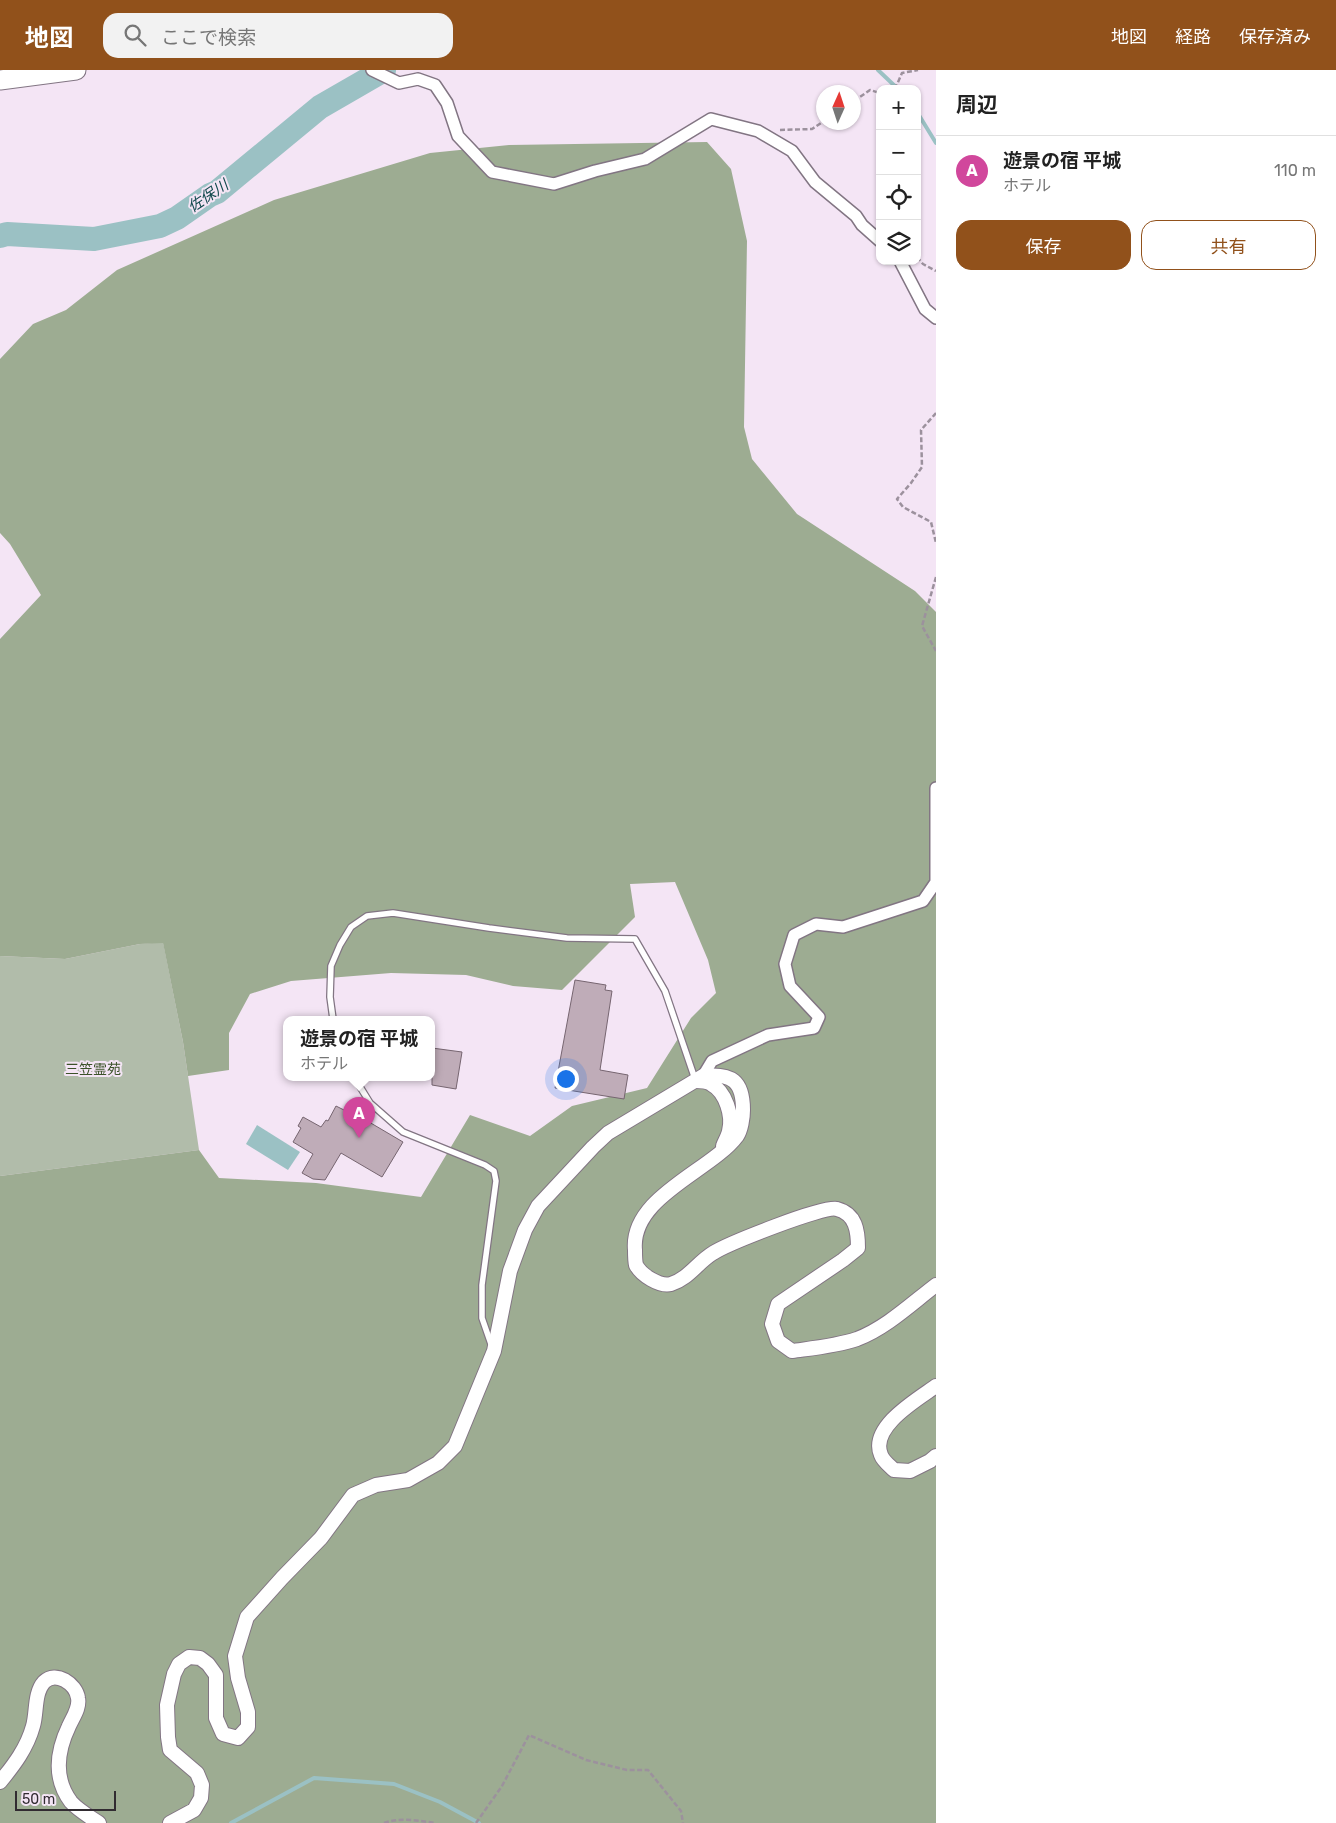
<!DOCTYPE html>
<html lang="ja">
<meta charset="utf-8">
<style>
:root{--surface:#fff;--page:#f2f2f2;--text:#222;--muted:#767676;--line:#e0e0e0;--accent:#91511b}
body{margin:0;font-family:Rubik,"Noto Sans JP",sans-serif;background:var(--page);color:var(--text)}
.controls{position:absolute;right:15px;top:15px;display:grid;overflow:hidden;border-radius:10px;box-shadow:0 1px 4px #0004}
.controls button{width:45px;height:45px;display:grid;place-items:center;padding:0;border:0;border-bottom:1px solid var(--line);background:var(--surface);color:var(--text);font:25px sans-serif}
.compass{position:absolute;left:816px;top:15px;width:45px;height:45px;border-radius:50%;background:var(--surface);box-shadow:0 1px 4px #0004;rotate:3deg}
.scale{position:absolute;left:15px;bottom:12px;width:101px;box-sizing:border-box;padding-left:5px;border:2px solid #312b31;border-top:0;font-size:14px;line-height:18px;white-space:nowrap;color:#312b31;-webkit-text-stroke:4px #f4e5f5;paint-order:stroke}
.you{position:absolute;left:565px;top:1008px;width:18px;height:18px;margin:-12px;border:4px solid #fff;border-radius:50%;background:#1a73e8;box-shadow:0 0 0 8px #1a73e833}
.badge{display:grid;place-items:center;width:32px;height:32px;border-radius:50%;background:var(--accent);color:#fff;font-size:16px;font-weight:700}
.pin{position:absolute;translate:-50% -41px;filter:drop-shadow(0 1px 2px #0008)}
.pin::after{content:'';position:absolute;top:26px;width:18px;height:15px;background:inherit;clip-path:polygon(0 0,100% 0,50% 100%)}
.popup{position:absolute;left:283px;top:946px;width:152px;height:65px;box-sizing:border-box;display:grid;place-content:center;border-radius:10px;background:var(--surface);filter:drop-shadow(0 1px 4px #0005);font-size:16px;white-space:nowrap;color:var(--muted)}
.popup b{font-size:19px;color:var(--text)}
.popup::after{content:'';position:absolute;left:50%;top:100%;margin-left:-10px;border:10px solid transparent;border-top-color:var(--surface)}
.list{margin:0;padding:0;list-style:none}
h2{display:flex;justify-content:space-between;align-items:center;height:65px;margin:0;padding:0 20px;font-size:21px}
h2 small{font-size:16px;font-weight:400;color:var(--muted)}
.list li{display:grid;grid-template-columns:32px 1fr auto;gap:15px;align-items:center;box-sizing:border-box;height:70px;padding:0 20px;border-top:1px solid var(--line)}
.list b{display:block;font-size:19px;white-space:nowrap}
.list p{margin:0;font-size:16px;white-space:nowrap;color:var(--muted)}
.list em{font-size:16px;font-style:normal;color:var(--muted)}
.actions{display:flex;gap:10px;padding:15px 20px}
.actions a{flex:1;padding:11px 0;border:1px solid var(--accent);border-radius:15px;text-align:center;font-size:18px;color:var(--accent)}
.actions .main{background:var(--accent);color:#fff}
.icon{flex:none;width:28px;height:28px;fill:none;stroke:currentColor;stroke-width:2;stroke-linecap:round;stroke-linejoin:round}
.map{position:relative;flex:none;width:936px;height:1753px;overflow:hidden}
header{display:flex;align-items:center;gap:30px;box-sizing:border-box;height:70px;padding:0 25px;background:var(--accent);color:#fff}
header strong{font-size:24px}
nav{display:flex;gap:28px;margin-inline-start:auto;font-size:18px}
.search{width:350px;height:45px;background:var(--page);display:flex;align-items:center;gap:12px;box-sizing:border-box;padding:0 18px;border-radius:15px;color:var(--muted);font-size:19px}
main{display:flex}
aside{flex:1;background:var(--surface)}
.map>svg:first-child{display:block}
.green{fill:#b1bcaa}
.forest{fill:#9dac92}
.water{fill:#9bc1c4}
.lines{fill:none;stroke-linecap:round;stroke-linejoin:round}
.stream{stroke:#9bc1c4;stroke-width:4}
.river{stroke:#9bc1c4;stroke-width:24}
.building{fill:#bfacb8;stroke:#766570}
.service-casing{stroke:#827583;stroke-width:8}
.minor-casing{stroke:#827583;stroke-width:14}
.tertiary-casing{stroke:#827583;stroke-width:16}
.trunk-casing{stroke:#827583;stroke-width:21}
.path{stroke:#9c919d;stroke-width:2.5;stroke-dasharray:5 2.5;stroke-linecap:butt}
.service{stroke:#fff;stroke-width:5.5}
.minor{stroke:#fff;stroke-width:11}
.tertiary{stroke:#fff;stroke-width:14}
.trunk{stroke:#fff;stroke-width:19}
.labels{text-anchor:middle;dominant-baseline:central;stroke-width:4;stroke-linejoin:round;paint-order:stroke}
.park-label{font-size:14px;fill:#3b5229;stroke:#f4e5f5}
.water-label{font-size:15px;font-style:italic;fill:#11494d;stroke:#f4e5f5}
</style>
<header>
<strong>地図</strong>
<div class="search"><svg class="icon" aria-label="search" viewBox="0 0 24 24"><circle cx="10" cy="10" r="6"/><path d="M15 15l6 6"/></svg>ここで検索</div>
<nav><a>地図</a><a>経路</a><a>保存済み</a></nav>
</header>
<main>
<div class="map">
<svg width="936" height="1753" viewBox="0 0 936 1753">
<rect width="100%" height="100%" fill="#f4e5f5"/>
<!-- green -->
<path class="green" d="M 163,872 L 183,972 L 199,1080 L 0,1106 L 0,886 L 65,889 L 140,874 Z"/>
<!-- forest -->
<path class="forest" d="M 707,72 L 731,99 L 747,171 L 744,357 L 752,389 L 797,444 L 915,521 L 936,542 L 936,1753 L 0,1753 L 0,1106 L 199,1080 L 219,1108 L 316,1113 L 421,1127 L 470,1045 L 530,1066 L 572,1036 L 647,1018 L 691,948 L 716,923 L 708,890 L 675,812 L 630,814 L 635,847 L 562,920 L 513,916 L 466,905 L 391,903 L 291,911 L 250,924 L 229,963 L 229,1000 L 188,1006 L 183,972 L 163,873 L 140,874 L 65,889 L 0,886 L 0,569 L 41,525 L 10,474 L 0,463 L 0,289 L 33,254 L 66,240 L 117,200 L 274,130 L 430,83 L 509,75 Z"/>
<!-- water -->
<path class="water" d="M 257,1055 L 300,1082 L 288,1100 L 246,1074 Z"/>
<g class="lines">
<!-- stream -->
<g class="stream">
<path d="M 878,0 L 898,19"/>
<path d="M 917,42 L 936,73"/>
<path d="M 231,1753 L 314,1708 L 394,1714 L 440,1732 L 479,1753"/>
</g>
<!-- river -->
<path class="river" d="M 0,166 L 7,164 L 94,169 L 160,156 L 177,148 L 210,125 L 217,122 L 320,37 L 384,0"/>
</g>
<!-- building -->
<g class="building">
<path d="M 575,910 L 606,915 L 605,920 L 612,921 L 600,1000 L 628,1005 L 624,1029 L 555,1018 Z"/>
<path d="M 432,978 L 462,982 L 456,1019 L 432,1015 Z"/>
<path d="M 336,1036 L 346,1041 L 347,1039 L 403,1072 L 382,1107 L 341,1083 L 325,1110 L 313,1109 L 302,1103 L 313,1084 L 293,1072 L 301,1058 L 298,1056 L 303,1047 L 321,1057 L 326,1050 L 328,1051 Z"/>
</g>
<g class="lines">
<!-- service casing -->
<g class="service-casing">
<g id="service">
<path d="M 333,949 L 330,927 L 331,896 L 340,875 L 351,857 L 367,846 L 393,843 L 489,858 L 567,868 L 635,869 L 665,921 L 695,1009"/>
<path d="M 354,1007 L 370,1033 L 403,1062 L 485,1095 L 494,1101 L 496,1111 L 482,1215 L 482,1248 L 491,1274"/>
</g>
</g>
<!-- minor casing -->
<g class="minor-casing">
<g id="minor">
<path d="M 372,0 L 399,13 L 418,9 L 435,15 L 447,33 L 458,66 L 492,102 L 554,114 L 595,101 L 645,89 L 711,49 L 758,61 L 792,81 L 815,112 L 856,146 L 862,155 L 880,171"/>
<path d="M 900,191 L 925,239 L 936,248"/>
<path d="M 703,1006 L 712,991 L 768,965 L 814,958 L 819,947 L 790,916 L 785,894 L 794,865 L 816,854 L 843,857 L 923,831 L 936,812 L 936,718"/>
</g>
</g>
<!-- tertiary casing -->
<g class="tertiary-casing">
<g id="tertiary">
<path d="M 696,1011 C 701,1011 707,1011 711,1014 C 726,1022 733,1046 729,1061 C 728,1066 725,1071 723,1076"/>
<path d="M 936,1316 C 918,1329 869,1357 881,1385 C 883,1391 890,1396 894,1400 L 910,1401 L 930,1391 L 936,1386"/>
<path d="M 0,1712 C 14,1695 27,1678 33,1656 C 37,1643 34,1623 44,1612 C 56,1600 76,1614 78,1628 C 80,1638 73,1647 69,1656 C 57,1681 53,1708 71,1732 C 78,1740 90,1747 99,1753"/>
<path d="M 170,1753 L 194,1740 L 201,1728 L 202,1715 L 197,1703 L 170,1680 L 168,1667 L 167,1635 L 174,1604 L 179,1594 L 189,1587 L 200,1588 L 208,1594 L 216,1605 L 216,1648 L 223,1664 L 238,1668 L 248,1657 L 248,1642 L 238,1608 L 235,1586 L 247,1547 L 282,1508 L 321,1468 L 353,1425 L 376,1415 L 408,1410 L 438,1393 L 455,1376 L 494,1281 L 510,1201 L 525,1160 L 538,1136 L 593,1077 L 608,1063 L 703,1006 C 732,1003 743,1011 743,1040 C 743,1048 741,1060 737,1066 C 711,1101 630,1127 635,1180 C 635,1184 635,1191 636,1195 C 641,1205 660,1217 671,1214 C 688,1209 698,1192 713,1183 C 727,1174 824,1135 837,1139 C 856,1144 858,1161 858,1178 L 843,1190 L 778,1234 L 772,1254 L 778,1271 L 792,1281 C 814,1278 836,1276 857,1269 C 886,1258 911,1234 936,1215"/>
</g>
</g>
<!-- trunk casing -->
<g class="trunk-casing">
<path id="trunk" d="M 0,10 L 76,0"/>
</g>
<!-- path -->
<g class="path">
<path d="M 895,19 L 902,3 L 918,0"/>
<path d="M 854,31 L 870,20 L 880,23"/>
<path d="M 780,60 L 812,59 L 824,51"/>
<path d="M 917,187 L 923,194 L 936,201"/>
<path d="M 936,343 L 921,360 L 922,397 L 911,413 L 897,429 L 903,437 L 931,452 L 936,473"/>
<path d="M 936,507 L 922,556 L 936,581"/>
<path d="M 384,1753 C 400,1747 420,1751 436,1753"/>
<path d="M 476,1753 L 502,1716 L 529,1665 L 586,1690 L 627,1700 L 648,1700 L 681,1741 L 683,1753"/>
</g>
<!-- service -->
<use href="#service" class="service"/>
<!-- minor -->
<use href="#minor" class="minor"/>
<!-- tertiary -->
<use href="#tertiary" class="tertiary"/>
<!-- trunk -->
<use href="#trunk" class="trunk"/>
</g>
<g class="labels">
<!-- park labels -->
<g class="park-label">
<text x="93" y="999">三笠霊苑</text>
</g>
<!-- water labels -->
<g class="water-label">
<text transform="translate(208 126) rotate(-34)">佐保川</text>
</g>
</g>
</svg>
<div class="controls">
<button>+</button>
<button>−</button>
<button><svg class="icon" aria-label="locate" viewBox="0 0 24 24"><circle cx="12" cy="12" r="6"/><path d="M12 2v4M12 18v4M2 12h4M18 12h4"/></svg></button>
<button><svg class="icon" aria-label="layers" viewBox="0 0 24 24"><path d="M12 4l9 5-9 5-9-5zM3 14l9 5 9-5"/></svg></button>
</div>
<svg class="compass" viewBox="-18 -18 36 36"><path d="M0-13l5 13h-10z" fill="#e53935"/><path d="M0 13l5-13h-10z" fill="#767676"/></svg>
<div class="scale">50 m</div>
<div class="you"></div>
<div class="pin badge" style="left:359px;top:1068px;background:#d1479c">A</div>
<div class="popup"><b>遊景の宿 平城</b>ホテル</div>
</div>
<aside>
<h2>周辺<small></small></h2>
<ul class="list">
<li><span class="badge" style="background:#d1479c">A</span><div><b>遊景の宿 平城</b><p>ホテル</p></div><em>110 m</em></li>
</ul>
<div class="actions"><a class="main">保存</a><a>共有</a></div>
</aside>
</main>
